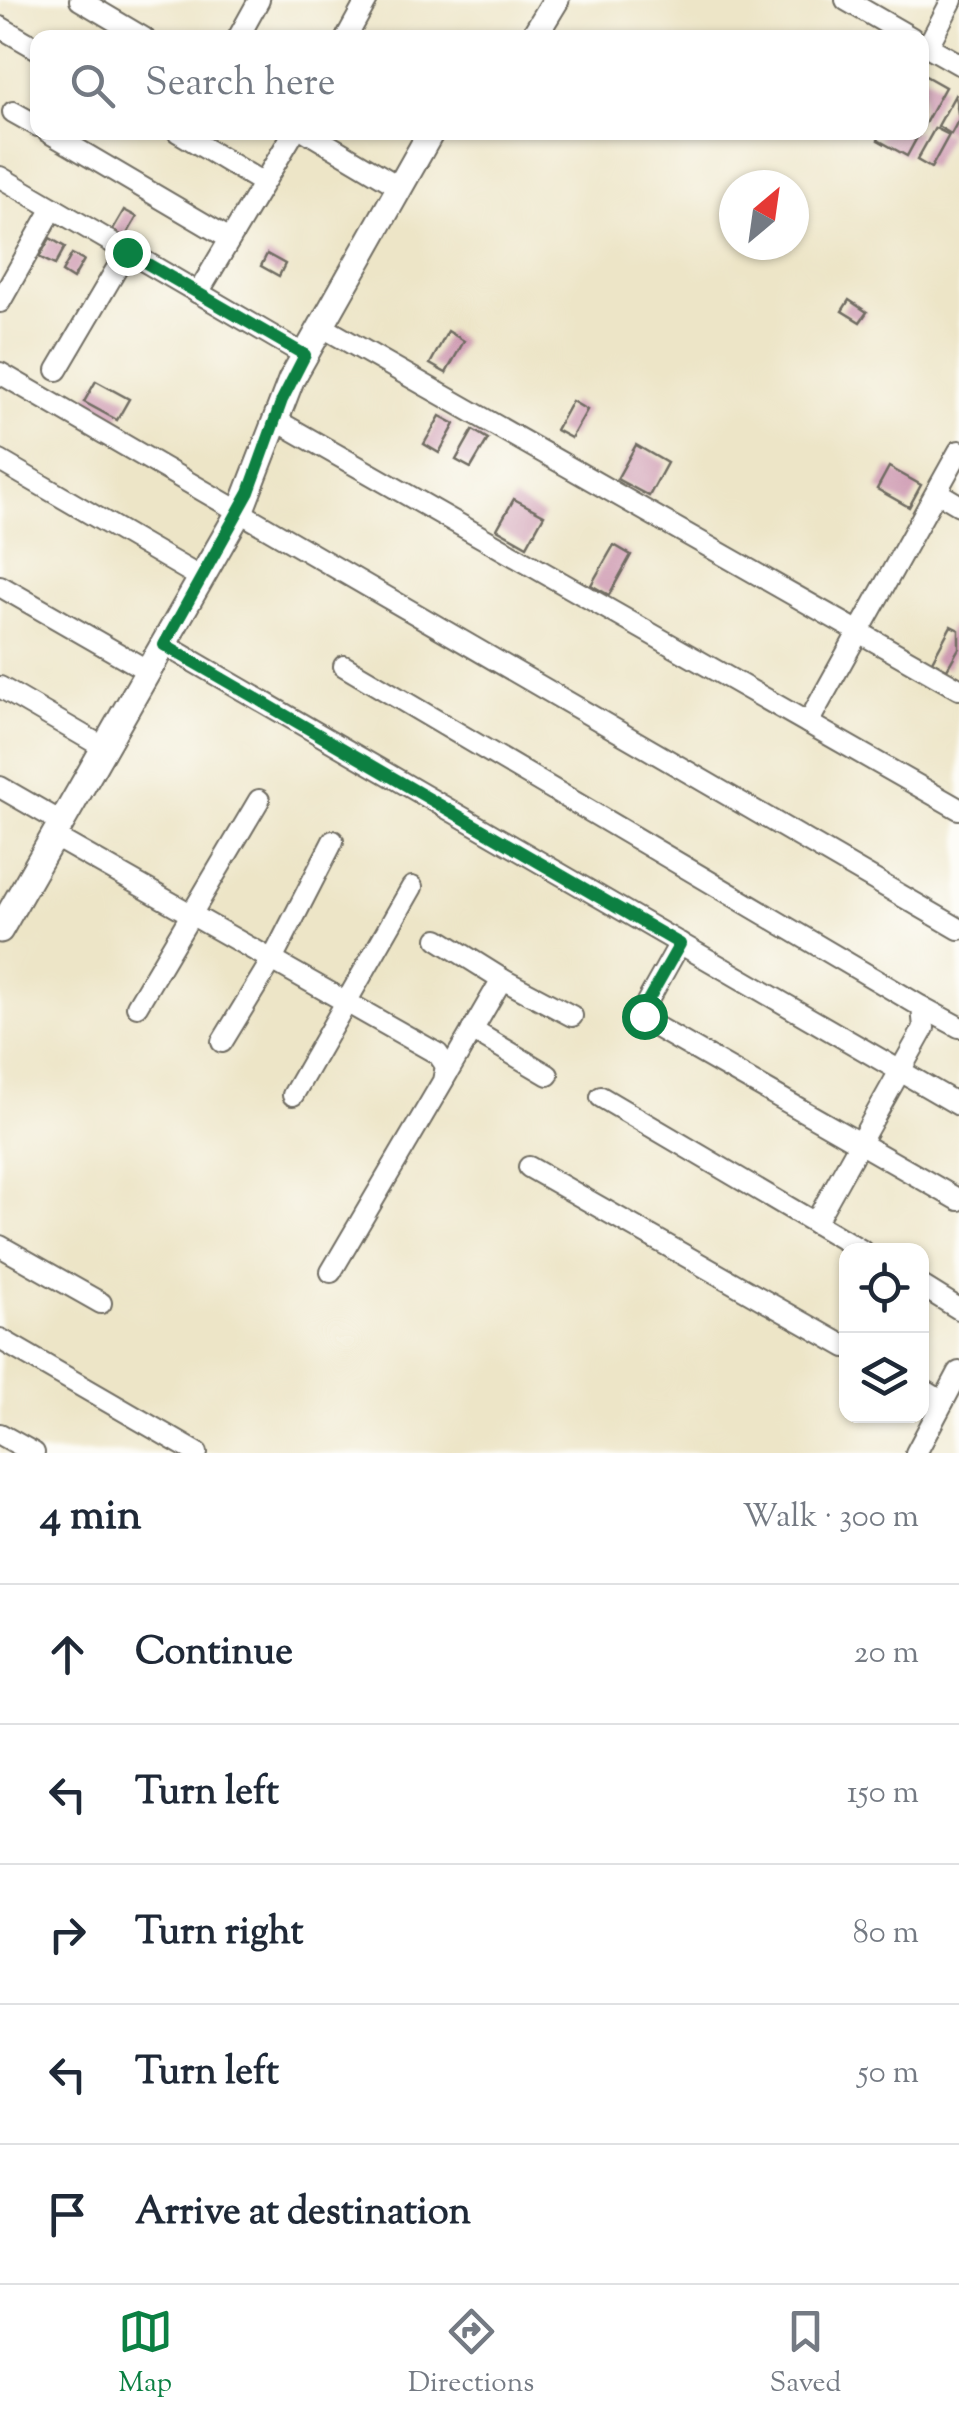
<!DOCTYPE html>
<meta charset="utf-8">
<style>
:root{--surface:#fff;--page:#f2f2f3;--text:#1f2937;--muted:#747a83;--line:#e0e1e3;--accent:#0b8043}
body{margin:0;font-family:"Sorts Mill Goudy",serif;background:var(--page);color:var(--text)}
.controls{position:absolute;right:30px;bottom:30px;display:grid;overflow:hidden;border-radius:20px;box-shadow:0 2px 8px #0004}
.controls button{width:90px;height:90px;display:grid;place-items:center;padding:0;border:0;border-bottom:2px solid var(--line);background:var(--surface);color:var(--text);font:50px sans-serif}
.compass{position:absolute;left:719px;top:170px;width:90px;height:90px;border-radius:50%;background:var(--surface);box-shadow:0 2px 8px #0004;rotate:29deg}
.stop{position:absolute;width:30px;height:30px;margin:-22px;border:8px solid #0b8043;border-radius:50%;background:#fff}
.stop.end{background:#0b8043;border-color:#fff;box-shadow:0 2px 10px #0008}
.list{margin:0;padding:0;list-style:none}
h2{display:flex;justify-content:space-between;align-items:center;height:130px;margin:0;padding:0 40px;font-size:42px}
h2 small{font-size:32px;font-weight:400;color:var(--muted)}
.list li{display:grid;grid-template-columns:65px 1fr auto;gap:30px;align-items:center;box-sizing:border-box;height:140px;padding:0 40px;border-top:2px solid var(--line)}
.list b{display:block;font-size:38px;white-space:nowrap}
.list em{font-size:32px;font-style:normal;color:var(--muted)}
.icon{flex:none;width:55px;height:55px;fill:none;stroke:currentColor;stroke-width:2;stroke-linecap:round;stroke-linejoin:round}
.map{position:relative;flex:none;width:959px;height:1453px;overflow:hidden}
.search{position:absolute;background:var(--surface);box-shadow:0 2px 8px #0004;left:30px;right:30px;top:30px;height:110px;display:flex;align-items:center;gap:25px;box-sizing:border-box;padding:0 35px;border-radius:20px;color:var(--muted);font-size:38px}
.sheet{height:830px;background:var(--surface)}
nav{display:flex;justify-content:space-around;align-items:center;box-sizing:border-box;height:140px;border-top:2px solid var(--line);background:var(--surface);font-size:28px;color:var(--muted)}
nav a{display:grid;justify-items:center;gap:5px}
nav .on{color:var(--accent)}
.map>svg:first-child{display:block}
.building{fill:#cd98b0}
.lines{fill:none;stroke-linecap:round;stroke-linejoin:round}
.minor-casing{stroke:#6f6c62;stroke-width:24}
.tertiary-casing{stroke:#6f6c62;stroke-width:29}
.minor{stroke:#fff;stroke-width:20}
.tertiary{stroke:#fff;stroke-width:25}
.route{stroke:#0b8043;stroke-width:12}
</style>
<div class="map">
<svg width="959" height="1453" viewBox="0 0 959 1453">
<rect width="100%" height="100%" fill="#fdfcf7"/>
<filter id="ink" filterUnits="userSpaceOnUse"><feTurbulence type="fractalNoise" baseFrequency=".01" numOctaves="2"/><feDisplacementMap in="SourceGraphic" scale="20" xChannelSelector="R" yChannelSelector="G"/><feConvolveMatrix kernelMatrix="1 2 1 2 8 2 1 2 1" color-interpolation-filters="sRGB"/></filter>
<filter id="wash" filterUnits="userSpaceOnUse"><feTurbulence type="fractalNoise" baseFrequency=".0048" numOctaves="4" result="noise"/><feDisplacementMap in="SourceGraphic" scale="40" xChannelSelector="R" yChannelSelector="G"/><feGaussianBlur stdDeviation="2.25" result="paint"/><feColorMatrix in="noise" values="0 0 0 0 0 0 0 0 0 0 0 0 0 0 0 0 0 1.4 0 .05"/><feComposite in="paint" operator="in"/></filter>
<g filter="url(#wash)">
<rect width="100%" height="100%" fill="#ede5c7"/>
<g id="blocks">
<!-- building -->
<g class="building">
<path d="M 922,74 L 945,87 L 922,129 Z"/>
<path d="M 955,95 L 959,119 L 951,134 L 938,126 Z"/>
<path d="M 935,128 L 949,135 L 931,168 L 917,160 Z"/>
<path d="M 882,132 L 920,132 L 907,156 L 878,140 Z"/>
<path d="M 124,210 L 137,217 L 123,241 L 110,234 Z"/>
<path d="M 50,238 L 65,247 L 55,265 L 39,257 Z"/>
<path d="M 72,254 L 84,260 L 73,279 L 62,272 Z"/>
<path d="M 267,254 L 285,264 L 279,276 L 261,266 Z"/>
<path d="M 849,300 L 867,312 L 860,322 L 842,311 Z"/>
<path d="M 448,331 L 464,341 L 446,373 L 430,364 Z"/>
<path d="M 96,381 L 129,399 L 117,420 L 84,402 Z"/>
<path d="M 572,401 L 587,410 L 571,438 L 556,430 Z"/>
<path d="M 440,416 L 455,424 L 439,453 L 424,444 Z"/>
<path d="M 473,430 L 488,439 L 471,468 L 456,460 Z"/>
<path d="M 636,445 L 667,463 L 649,496 L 617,479 Z"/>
<path d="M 889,467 L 921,485 L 909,507 L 877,489 Z"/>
<path d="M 514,499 L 544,515 L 527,546 L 497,529 Z"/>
<path d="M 614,545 L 631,555 L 609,595 L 591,585 Z"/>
<path d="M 951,626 L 959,630 L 959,648 L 947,669 L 932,661 Z"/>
</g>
</g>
</g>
<g filter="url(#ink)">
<use href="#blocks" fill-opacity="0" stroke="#6f6c62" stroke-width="2.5"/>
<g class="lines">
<!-- minor casing -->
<g class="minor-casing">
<g id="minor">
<path d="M 80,0 L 144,38"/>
<path d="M 846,0 L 912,38"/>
<path d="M 0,27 L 38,49"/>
<path d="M 238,38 L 259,0"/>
<path d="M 346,38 L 367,0"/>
<path d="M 922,43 L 959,64"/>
<path d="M 928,46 L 952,0"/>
<path d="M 13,112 L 38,126"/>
<path d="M 48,132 L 230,239"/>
<path d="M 178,132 L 263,183"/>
<path d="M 307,132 L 398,186"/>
<path d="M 0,177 L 305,355"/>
<path d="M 198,293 L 294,132"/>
<path d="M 0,302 L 53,208"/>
<path d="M 321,326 L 959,689"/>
<path d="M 57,370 L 127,251"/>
<path d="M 0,373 L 959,929"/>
<path d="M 274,419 L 959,809"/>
<path d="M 0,461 L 201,578"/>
<path d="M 937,492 L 959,505"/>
<path d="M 0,586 L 150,672"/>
<path d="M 165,645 L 959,1105"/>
<path d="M 344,666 L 922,1007 L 924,1028 L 815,1223"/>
<path d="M 0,687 L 103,747"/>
<path d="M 808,723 L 959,451"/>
<path d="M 0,787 L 61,822"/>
<path d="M 53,836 L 438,1054 L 446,1066 L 443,1081 L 331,1272"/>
<path d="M 438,939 L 502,979 L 444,1079"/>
<path d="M 680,943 L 647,1002 L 644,1016 L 651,1024 L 959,1200"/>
<path d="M 502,979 L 572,1016"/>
<path d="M 137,1006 L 259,800"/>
<path d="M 922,1007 L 959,1027"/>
<path d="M 472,1030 L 548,1075"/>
<path d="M 222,1042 L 272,960 L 333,841"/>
<path d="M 293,1095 L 412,887"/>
<path d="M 601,1097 L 861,1250"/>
<path d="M 529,1167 L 846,1347"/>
<path d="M 0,1246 L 101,1303"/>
<path d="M 922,1286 L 959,1309"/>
<path d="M 0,1339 L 197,1453"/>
<path d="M 922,1389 L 943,1402"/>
<path d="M 0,1434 L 34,1453"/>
<path d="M 916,1453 L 959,1372"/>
</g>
</g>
<!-- tertiary casing -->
<g class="tertiary-casing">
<g id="tertiary">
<path d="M 533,38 L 556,0"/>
<path d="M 0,930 L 242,507 L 291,380 L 431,132"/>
</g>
</g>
<!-- minor -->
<use href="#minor" class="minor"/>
<!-- tertiary -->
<use href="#tertiary" class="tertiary"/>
</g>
</g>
<g class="lines" filter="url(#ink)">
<!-- route -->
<path class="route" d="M 127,252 L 305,355 L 282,400 L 249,492 L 164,645 L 680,944 L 647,1002 L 644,1016"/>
</g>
</svg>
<div class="controls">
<button><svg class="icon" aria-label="locate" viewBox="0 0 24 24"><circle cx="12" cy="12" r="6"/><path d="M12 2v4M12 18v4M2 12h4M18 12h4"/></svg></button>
<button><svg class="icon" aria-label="layers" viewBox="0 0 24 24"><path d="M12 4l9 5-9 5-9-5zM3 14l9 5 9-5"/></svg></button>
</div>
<svg class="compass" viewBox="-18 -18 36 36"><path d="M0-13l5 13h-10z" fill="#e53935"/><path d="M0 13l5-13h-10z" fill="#747a83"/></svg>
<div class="stop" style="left:644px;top:1016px"></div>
<div class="stop end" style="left:127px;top:252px"></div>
<div class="search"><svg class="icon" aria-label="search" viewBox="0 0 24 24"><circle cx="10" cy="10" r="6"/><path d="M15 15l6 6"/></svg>Search here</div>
</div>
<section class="sheet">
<h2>4 min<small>Walk · 300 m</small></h2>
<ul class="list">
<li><svg class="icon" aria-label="ahead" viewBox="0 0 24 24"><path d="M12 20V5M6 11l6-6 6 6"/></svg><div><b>Continue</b></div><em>20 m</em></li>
<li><svg class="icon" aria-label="left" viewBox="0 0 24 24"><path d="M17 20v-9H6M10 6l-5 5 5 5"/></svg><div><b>Turn left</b></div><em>150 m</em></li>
<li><svg class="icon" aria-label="right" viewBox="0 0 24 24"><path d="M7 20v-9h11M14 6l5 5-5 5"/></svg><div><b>Turn right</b></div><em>80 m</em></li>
<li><svg class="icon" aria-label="left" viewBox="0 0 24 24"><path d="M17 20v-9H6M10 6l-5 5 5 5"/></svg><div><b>Turn left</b></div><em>50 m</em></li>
<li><svg class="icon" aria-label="arrive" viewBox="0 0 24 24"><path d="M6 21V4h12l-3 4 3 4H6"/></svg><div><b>Arrive at destination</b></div></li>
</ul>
</section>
<nav>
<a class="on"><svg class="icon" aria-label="map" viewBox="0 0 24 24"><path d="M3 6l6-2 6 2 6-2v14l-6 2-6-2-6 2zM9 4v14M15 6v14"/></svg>Map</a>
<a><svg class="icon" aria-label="directions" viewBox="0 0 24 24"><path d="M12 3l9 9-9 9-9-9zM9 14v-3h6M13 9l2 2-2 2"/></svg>Directions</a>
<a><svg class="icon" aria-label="saved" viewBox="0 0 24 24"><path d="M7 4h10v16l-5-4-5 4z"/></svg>Saved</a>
</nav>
